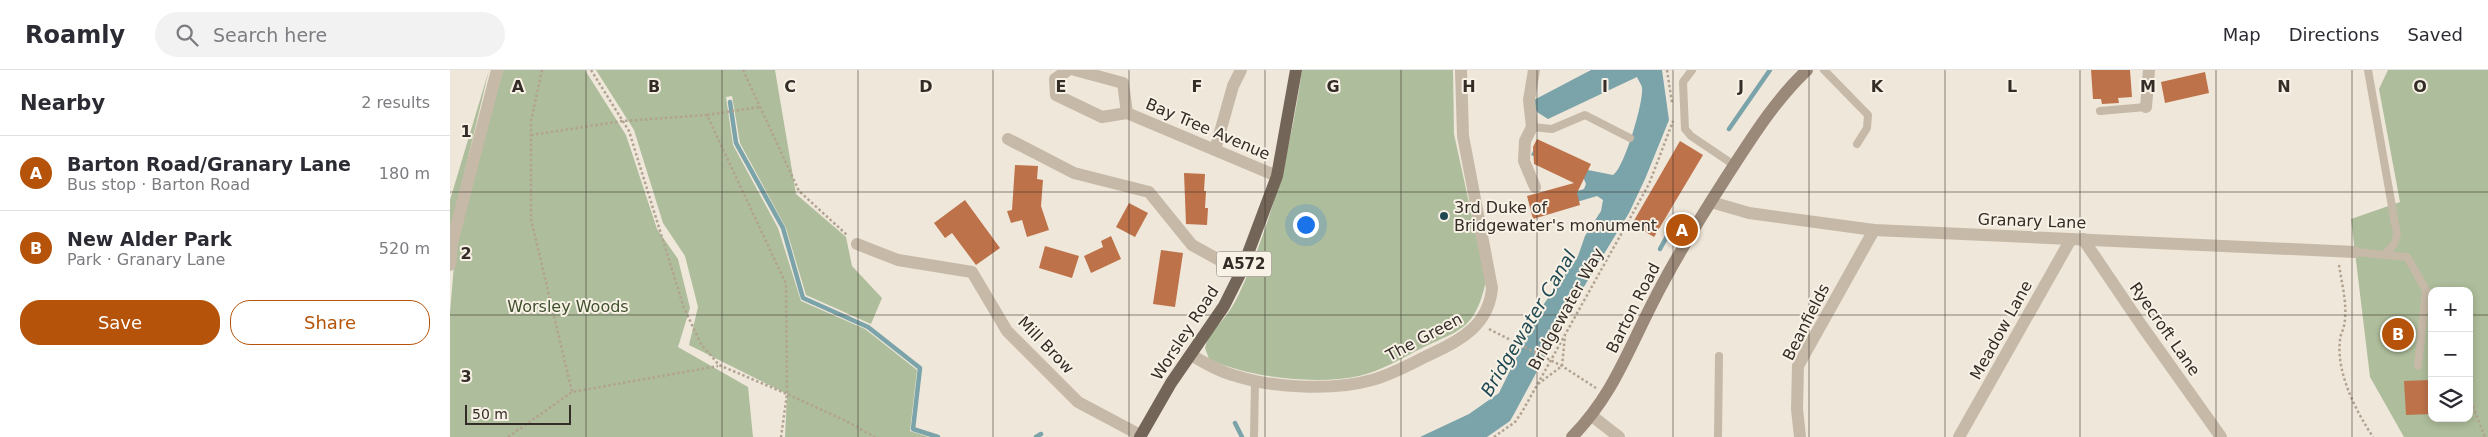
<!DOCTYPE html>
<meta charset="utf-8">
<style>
:root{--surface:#fff;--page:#f2f2f3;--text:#2b2b33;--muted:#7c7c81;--line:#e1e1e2;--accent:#b45309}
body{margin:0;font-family:"DejaVu Sans",sans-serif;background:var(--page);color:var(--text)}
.controls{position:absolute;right:15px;bottom:15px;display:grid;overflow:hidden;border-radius:10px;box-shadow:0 2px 8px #0003}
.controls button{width:45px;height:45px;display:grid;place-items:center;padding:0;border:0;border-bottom:1px solid var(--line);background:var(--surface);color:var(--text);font:25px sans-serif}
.scale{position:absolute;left:15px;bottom:12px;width:106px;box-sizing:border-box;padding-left:5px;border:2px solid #332c27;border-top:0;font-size:14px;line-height:18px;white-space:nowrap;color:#332c27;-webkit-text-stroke:4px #f8f1e6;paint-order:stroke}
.you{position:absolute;left:855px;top:154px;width:18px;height:18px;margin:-12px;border:4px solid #fff;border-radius:50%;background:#1a73e8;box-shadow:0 0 0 8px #1a73e833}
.badge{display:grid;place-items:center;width:32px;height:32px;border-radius:50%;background:var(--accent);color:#fff;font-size:16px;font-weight:700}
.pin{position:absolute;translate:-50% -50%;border:2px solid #fff;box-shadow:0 1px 5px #0006}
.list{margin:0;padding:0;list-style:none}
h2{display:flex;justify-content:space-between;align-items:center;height:65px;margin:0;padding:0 20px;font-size:21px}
h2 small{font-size:16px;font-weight:400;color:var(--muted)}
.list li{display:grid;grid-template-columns:32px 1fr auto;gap:15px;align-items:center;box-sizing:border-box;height:75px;padding:0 20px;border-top:1px solid var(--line)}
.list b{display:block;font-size:19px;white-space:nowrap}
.list p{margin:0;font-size:16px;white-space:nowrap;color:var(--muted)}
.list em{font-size:16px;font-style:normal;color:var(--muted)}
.actions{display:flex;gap:10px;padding:15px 20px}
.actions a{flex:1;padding:11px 0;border:1px solid var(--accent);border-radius:20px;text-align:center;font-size:18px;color:var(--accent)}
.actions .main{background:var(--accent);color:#fff}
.icon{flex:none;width:28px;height:28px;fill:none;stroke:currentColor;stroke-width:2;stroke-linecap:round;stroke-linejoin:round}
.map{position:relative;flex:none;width:2038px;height:367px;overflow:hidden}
header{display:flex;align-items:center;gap:30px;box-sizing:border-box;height:70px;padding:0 25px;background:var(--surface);border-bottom:1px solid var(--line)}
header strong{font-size:24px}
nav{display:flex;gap:28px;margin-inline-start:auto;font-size:18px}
.search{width:350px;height:45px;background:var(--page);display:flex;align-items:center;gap:12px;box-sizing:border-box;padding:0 18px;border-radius:28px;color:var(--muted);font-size:19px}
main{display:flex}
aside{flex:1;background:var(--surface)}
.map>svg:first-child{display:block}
.green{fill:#aebd9b;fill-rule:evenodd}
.water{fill:#7ba3aa}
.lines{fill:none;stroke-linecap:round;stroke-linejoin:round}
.stream{stroke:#7ba3aa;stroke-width:4.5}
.building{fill:#be724a}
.path{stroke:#b2a391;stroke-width:2.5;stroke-dasharray:2.5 2.5;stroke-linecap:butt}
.service{stroke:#c6b9a7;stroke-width:8}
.minor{stroke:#c6b9a7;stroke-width:12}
.secondary{stroke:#9a8878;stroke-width:12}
.primary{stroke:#746559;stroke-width:12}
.grid{fill:none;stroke:#332c27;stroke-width:1;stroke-opacity:0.55}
.poi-dot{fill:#1f4952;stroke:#f8f1e6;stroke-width:2}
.labels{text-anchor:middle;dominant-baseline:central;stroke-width:4;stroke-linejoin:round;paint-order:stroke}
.shield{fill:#f8f1e6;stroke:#6e6760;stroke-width:1}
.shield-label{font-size:15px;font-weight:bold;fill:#332c27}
.street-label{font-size:16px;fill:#332c27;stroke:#f8f1e6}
.poi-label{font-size:16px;fill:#332c27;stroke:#f8f1e6;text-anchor:start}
.park-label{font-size:16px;fill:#3f502c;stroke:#f8f1e6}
.water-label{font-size:18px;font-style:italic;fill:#1f4952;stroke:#f8f1e6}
.grid-label{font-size:16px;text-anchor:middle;font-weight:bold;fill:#332c27;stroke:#f8f1e6;stroke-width:4;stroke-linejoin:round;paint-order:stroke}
</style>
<header>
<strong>Roamly</strong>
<div class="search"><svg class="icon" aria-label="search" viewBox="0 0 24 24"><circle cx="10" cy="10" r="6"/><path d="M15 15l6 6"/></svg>Search here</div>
<nav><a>Map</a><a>Directions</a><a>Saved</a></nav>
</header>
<main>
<aside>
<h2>Nearby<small>2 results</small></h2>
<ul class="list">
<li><span class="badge">A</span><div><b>Barton Road/Granary Lane</b><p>Bus stop · Barton Road</p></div><em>180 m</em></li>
<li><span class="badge">B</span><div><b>New Alder Park</b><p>Park · Granary Lane</p></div><em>520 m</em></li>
</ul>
<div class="actions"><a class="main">Save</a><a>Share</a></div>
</aside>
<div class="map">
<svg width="2038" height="367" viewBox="0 0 2038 367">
<rect width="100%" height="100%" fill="#efe7da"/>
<!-- green -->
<g class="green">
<path d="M 39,0 L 0,163 L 0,130 Z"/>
<path d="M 53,0 L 135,0 L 176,65 L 207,159 L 228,189 L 240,238 L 228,277 L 298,317 L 303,367 L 0,367 L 0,242 L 6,172 Z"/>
<path d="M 146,0 L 325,0 L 346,124 L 396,167 L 402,196 L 432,228 L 421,254 L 356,225 L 336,158 L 290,73 L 282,26 L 276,27 L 283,75 L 328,158 L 351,231 L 415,259 L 467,300 L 460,361 L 479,367 L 335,367 L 337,324 L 239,275 L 248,237 L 235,186 L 213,153 L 184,60 Z"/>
<path d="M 852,0 L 1003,0 L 1004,64 L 1036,211 C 1025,259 1012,259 972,278 C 952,288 931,301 909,306 C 866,315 799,308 759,289 L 755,278 C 758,263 772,253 780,240 C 787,230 792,217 797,206 C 825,140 842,71 852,0 Z"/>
<path d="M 1938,0 L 2038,0 L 2038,367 L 1954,367 L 1920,307 L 1901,149 L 1950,132 L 1929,19 ZM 1982,221 L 2019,221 L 2019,348 L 1982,348 Z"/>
</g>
<!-- water -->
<path class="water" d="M 1141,0 L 1212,0 L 1219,50 L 1195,109 L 1179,143 L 1121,238 L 1064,344 L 1060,351 L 1037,367 L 970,367 L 1019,344 L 1049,323 L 1091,238 L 1128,186 L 1135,166 L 1151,141 L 1153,130 L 1147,126 L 1083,145 L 1080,135 L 1134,119 L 1136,114 L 1134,109 L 1081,85 L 1086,75 L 1138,100 L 1163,105 C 1174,99 1194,31 1192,18 C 1192,15 1188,10 1187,7 L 1098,49 L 1087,42 L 1082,31 Z"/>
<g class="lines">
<!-- stream -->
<g class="stream">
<path d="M 280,32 L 286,73 L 333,158 L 353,228 L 418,257 L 470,298 L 463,359 L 488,367"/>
<path d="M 1279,59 L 1320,0"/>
<path d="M 1210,179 L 1227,148"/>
<path d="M 785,353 L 792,367"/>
<path d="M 586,367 L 591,364"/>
</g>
</g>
<!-- building -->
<g class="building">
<path d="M 1641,0 L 1680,0 L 1682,27 L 1668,28 L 1669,33 L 1652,34 L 1651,29 L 1643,29 Z"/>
<path d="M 1755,2 L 1759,23 L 1715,33 L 1711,12 Z"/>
<path d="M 1087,69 L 1141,94 L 1127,123 L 1130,135 L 1083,149 L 1077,126 L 1124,113 L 1084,94 L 1083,77 Z"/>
<path d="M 1230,71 L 1253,85 L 1204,167 L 1182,154 Z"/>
<path d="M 565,95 L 588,96 L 587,109 L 593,110 L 591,136 L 599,160 L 577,167 L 572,150 L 561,153 L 557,141 L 562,140 Z"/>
<path d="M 734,103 L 755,104 L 754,121 L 756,121 L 755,138 L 758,138 L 757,155 L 736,154 Z"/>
<path d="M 515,130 L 550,178 L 526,195 L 502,163 L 495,168 L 484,153 Z"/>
<path d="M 679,133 L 698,143 L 685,167 L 666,157 Z"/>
<path d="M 661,166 L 671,189 L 641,203 L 634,186 L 653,177 L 651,171 Z"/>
<path d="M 595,176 L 629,186 L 622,208 L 589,198 Z"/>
<path d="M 711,180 L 733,183 L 725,237 L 703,234 Z"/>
<path d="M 1980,310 L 1981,344 L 1956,345 L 1954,311 Z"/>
</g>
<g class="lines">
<!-- path -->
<g class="path">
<path d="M 92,0 L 81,51 L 81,149 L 122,322"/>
<path d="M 141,0 L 179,61 L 234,238 L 251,274 L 269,295 L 337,324 L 331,367"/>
<path d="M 293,0 L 349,121 L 397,165"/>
<path d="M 1217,0 L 1222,33"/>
<path d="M 257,45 L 309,37"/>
<path d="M 81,65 L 173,51 L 257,45 L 336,214 L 337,324 L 396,351 L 425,367"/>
<path d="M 1889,195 C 1892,215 1898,236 1894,256 C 1893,261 1890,265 1890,270 C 1886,303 1906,341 1923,367"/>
<path d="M 1039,259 L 1112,296 L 1146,318"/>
<path d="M 1088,314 L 1112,296 L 1115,266"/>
<path d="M 2019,327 L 2035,367"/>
<path d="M 58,367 L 122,322 L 268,296"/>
<path d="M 1044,367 L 1065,352 L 1072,342 L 1199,114 L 1223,51"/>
</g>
<!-- service -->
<g class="service">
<path d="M 1242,0 L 1233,12 L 1235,59 L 1241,66 L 1284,95"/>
<path d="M 1374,0 L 1418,45 L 1417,58 L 1407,74"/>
<path d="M 1918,0 L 1947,165 L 1944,174 L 1935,185"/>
<path d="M 1650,41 L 1696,37"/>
<path d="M 1082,57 L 1102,59 L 1135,45 L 1180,68"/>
<path d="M 1905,182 L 1957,187 L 1976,220 L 1968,296"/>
<path d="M 804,367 L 805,310"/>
<path d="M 1268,367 L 1269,286"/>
</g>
<!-- minor -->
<g class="minor">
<path d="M 618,0 L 605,9 L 606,25 L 652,47 L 677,43 L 827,106"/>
<path d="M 625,0 L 673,13 L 677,43"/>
<path d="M 1084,0 L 1079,30 L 1082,57 L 1075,71 L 1074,91 L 1085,117"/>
<path d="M 1696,37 L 1699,0"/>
<path d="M 558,69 L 624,103 L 699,122 L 742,175 L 791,202"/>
<path d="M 765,80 L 783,16 L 791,0"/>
<path d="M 1261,132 L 1299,143 L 1424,160 L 1905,182"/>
<path d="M 1633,169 L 1692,256 L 1771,367"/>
<path d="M 407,174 L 448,190 L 522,202 L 557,261 L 628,332 L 690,365"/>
<path d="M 0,195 L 2,173 L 47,0"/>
<path d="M 741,285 C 755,293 770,302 786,306 C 824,318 883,321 922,310 C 943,304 962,293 981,284 C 1012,270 1039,254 1042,218 L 1013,66 L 1011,0"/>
<path d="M 1142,346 L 1169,367"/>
<path d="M 1350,367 L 1347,339 L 1348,296 L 1424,160"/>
<path d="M 1509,367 L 1621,169"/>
</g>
<!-- secondary -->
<path class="secondary" d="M 1122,367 C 1162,326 1176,285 1202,234 C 1224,190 1250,148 1277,106 C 1301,69 1325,30 1357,0"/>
<!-- primary -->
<path class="primary" d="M 690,367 L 721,313 L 774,236 L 791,202 L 827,106 L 846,0"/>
</g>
<!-- grid -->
<path class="grid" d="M 136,0 L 136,367M 272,0 L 272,367M 408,0 L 408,367M 543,0 L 543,367M 679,0 L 679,367M 815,0 L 815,367M 951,0 L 951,367M 1087,0 L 1087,367M 1223,0 L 1223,367M 1359,0 L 1359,367M 1495,0 L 1495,367M 1630,0 L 1630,367M 1766,0 L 1766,367M 1902,0 L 1902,367M 0,122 L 2038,122M 0,245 L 1982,245M 2019,245 L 2038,245"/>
<!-- markers -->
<circle class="poi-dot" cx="994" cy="146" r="5"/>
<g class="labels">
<!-- shield labels -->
<rect class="shield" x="766.5" y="181.5" width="55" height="25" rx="4"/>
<g class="shield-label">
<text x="794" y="194">A572</text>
</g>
<!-- street labels -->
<g class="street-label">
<text transform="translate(758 59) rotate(23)">Bay Tree Avenue</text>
<text transform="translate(1582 151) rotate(2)">Granary Lane</text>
<text transform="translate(1183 238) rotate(-63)">Barton Road</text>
<text transform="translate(1116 239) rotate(-61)">Bridgewater Way</text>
<text transform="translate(1356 252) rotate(-63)">Beanfields</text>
<text transform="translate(1715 259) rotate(55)">Ryecroft Lane</text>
<text transform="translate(1551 260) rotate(-61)">Meadow Lane</text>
<text transform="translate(735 263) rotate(-57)">Worsley Road</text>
<text transform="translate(974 267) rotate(-28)">The Green</text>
<text transform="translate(596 275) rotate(46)">Mill Brow</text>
</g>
<!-- poi labels -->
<g class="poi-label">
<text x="1004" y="137">3rd Duke of<tspan x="1004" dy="18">Bridgewater's monument</tspan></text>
</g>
<!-- park labels -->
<g class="park-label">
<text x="118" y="236">Worsley Woods</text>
</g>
<!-- water labels -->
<g class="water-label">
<text transform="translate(1078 253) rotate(-59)">Bridgewater Canal</text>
</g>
</g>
<g class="grid-label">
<text x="68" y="22">A</text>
<text x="204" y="22">B</text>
<text x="340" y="22">C</text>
<text x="476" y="22">D</text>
<text x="611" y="22">E</text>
<text x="747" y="22">F</text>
<text x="883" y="22">G</text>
<text x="1019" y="22">H</text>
<text x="1155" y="22">I</text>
<text x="1291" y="22">J</text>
<text x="1427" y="22">K</text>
<text x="1562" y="22">L</text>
<text x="1698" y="22">M</text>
<text x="1834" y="22">N</text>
<text x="1970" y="22">O</text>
<text x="16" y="67">1</text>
<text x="16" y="189">2</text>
<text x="16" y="312">3</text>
</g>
</svg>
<div class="controls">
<button>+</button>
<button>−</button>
<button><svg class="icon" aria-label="layers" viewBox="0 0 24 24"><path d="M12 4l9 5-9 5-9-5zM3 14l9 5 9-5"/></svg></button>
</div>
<div class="scale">50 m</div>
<div class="you"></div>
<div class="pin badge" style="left:1232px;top:160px">A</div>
<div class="pin badge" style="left:1948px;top:264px">B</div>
</div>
</main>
